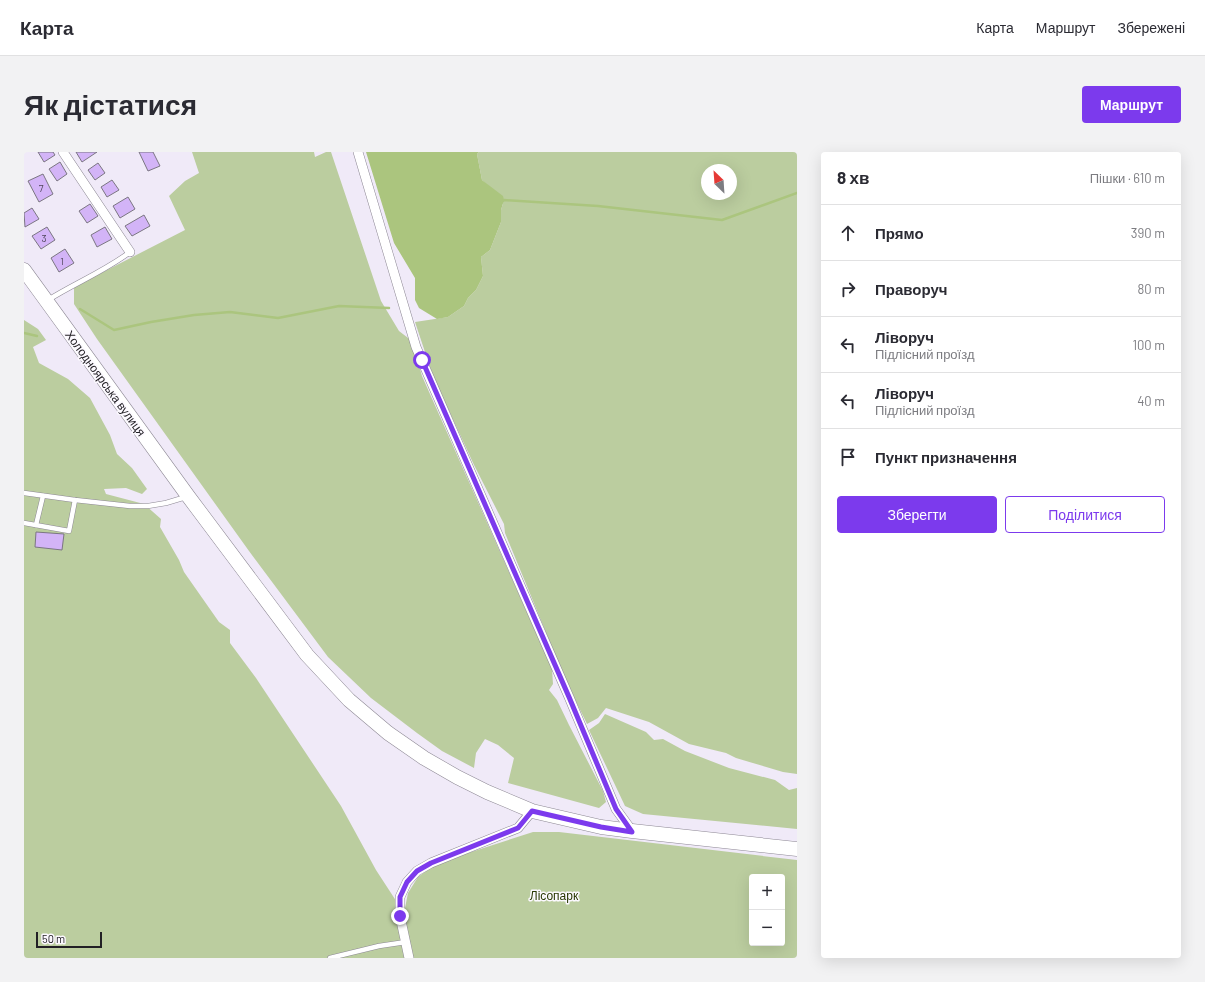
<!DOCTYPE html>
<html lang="uk">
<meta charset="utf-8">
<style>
:root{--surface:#fff;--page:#f2f2f3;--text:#2b2b33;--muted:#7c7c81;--line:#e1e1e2;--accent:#7c3aed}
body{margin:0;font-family:Barlow,sans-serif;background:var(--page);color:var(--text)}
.controls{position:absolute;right:12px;bottom:12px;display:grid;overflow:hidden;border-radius:4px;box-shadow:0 4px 16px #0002}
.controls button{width:36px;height:36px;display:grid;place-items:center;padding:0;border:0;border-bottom:1px solid var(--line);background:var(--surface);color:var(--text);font:20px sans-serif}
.compass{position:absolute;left:677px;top:12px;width:36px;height:36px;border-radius:50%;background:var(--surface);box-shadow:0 4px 16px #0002;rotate:335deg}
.scale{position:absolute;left:12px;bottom:10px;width:66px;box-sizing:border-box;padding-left:4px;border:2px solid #222025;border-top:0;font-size:11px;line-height:14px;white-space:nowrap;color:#222025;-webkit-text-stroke:3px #fcf9ff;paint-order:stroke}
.stop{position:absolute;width:12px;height:12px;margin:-9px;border:3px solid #7c3aed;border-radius:50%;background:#fff}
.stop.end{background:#7c3aed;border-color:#fff;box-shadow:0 1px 4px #0008}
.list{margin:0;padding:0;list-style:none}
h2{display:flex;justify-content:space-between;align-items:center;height:52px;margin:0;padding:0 16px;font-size:17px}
h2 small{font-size:13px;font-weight:400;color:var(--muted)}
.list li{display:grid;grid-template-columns:26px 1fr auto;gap:12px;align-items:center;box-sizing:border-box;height:56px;padding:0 16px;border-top:1px solid var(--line)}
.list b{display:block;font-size:15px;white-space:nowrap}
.list p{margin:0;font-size:13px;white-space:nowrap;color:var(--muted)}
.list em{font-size:13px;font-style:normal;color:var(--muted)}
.actions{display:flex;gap:8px;padding:12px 16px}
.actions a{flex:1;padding:9px 0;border:1px solid var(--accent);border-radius:4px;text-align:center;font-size:14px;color:var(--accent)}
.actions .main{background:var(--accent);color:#fff}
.icon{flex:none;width:22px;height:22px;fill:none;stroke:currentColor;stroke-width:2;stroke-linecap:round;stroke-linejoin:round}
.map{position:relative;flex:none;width:773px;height:806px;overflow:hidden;border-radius:4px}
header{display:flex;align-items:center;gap:24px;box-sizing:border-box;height:56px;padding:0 20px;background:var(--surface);border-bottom:1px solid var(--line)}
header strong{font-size:19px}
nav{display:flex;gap:22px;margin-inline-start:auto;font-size:14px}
.intro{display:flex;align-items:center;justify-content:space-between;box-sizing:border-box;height:96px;padding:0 24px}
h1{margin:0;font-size:28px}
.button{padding:10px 18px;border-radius:4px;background:var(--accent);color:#fff;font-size:14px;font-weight:700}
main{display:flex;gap:24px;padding:0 24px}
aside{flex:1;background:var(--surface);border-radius:4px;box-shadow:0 4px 16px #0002}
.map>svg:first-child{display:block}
.green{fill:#bbcd9f;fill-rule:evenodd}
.water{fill:#abc57e}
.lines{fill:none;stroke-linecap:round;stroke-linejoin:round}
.stream{stroke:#abc57e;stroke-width:2.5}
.building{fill:#d3b4f7;stroke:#7b7682}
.lane-casing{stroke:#8d8894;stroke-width:5.5}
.street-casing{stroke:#8d8894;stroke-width:10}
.primary-casing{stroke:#8d8894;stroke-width:15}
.lane{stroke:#fff;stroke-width:4.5}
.street{stroke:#fff;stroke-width:9}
.primary{stroke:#fff;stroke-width:14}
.route{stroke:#7c3aed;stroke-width:5}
.labels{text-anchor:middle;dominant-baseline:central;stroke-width:3;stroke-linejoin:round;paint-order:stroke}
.number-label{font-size:10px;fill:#4e455a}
.street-label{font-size:12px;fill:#222025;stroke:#fcf9ff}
.park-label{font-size:12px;fill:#293903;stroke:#fcf9ff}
</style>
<header>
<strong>Карта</strong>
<nav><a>Карта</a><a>Маршрут</a><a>Збережені</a></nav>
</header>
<div class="intro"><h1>Як дістатися</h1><a class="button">Маршрут</a></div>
<main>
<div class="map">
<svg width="773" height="806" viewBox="0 0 773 806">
<rect width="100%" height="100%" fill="#f0eaf8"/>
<!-- green -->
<g class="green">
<path d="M 168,0 L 290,0 L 291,5 L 302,0 L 307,0 L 357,149 L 375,179 L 388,189 L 398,224 L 528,517 L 529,532 L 525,538 L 533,548 L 545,573 L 579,639 L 582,650 L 575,656 L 484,631 L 490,606 L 474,593 L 461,587 L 452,601 L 450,616 L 418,599 L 393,581 L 347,546 L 304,505 L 225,399 L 73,187 L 50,152 L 50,135 L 161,78 L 145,44 L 161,29 L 175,21 Z"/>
<path d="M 455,0 L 773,0 L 773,622 L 759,620 L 712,606 L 702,601 L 665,592 L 625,570 L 582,556 L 574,566 L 563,572 L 542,529 L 481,381 L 480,372 L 450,313 L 409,224 L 391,170 L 424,165 L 440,154 L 444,146 L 452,138 L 459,124 L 457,105 L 466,98 L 477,70 L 477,58 L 480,48 L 458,28 L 453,2 ZM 683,18 L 707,18 L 707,42 L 683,42 Z"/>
<path d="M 0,168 L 14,177 L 22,188 L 9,195 L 15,211 L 44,227 L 66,246 L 86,283 L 93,302 L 108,316 L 123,337 L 118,342 L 102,336 L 80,337 L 82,342 L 120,352 L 137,367 L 136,375 L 155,408 L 160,420 L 195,470 L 206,478 L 206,491 L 232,526 L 317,654 L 352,718 L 380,761 L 384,741 L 394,725 L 413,711 L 509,680 L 535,680 L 773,708 L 773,806 L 0,806 ZM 728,725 L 758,725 L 758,791 L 728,791 Z"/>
<path d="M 581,562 L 622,580 L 630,588 L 639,587 L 661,599 L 705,616 L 751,628 L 765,638 L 773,636 L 773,677 L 619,662 L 601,654 L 565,578 L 575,571 Z"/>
</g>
<!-- water -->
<path class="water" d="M 342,0 L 455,0 L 453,2 L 458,28 L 479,44 L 480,48 L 477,58 L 477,70 L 466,98 L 457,105 L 459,124 L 452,138 L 444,146 L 440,154 L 424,165 L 413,167 L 395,156 L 391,148 L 391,126 L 370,91 Z"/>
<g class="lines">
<!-- stream -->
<g class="stream">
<path d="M 478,50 L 480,48 L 574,54 L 698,68 L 773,41"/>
<path d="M 56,157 L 90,178 L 127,170 L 170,163 L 206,160 L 254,166 L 315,154 L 365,156"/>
<path d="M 0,181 L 13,184"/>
</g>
</g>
<!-- building -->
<g class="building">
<path d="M 14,0 L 29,0 L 31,3 L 20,10 Z"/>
<path d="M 52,0 L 73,0 L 58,10 Z"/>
<path d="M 115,0 L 129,0 L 136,14 L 124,19 Z"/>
<path d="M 36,10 L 43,22 L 33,29 L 25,17 Z"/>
<path d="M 74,11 L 81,21 L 71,28 L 64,18 Z"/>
<path d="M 19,22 L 29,42 L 15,50 L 4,29 Z"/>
<path d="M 88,28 L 95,38 L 83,45 L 77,35 Z"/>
<path d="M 104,45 L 111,57 L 96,66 L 89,54 Z"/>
<path d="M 66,52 L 74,64 L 63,71 L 55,59 Z"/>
<path d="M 8,56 L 15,67 L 1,75 L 0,61 Z"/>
<path d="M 120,63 L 126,74 L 108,84 L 101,74 Z"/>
<path d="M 23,75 L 31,88 L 17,97 L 8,84 Z"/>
<path d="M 81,75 L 88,87 L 73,95 L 67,83 Z"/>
<path d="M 41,97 L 50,111 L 35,120 L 27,106 Z"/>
<path d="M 12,380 L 40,382 L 38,398 L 11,395 Z"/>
</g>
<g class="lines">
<!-- lane casing -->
<g class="lane-casing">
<g id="lane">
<path d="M 24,148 C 51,131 81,119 106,100"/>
<path d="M 0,341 L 51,348 L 106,354 L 124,354 L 142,351 L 162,345"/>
<path d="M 0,371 L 45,379 L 51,348"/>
<path d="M 12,373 L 19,344"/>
<path d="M 306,806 L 355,794 L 382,790"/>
</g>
</g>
<!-- street casing -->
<g class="street-casing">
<g id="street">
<path d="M 39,0 L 106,100"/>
<path d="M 334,0 L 392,195 L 545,545 L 592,657 L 608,679"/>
<path d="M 385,806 L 376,764 L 376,745 L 383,730 L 393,719 L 407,711 L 494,676 L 508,659"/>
</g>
</g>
<!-- primary casing -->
<g class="primary-casing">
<path id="primary" d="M 0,118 L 164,344 L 283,503 L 325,548 L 364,581 L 400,606 L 433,625 L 463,640 L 508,659 L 577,675 L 608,679 L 773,697"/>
</g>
<!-- lane -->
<use href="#lane" class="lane"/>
<!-- street -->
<use href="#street" class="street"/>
<!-- primary -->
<use href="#primary" class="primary"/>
</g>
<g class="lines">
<!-- route -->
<path class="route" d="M 376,764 L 376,745 L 383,730 L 393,719 L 407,711 L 494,676 L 508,659 L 577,675 L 608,680 L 592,657 L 545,545 L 398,208"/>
</g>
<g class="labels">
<!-- number labels -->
<g class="number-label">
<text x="17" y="36">7</text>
<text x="20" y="86">3</text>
<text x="38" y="109">1</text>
</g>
<!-- street labels -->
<g class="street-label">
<text transform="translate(82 231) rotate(54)">Холодноярська вулиця</text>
</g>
<!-- park labels -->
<g class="park-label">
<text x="530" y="743">Лісопарк</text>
</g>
</g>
</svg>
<div class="controls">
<button>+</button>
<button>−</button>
</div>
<svg class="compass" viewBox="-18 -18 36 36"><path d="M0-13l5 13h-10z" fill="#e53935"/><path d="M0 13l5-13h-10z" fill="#7c7c81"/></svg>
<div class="scale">50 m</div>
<div class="stop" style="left:398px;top:208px"></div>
<div class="stop end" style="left:376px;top:764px"></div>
</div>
<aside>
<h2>8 хв<small>Пішки · 610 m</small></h2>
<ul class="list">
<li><svg class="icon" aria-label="ahead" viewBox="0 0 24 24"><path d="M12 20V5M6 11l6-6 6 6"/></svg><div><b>Прямо</b></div><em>390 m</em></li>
<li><svg class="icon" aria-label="right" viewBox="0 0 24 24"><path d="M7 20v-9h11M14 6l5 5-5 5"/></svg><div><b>Праворуч</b></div><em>80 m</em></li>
<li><svg class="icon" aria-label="left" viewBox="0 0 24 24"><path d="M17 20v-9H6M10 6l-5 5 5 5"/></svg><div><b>Ліворуч</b><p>Підлісний проїзд</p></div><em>100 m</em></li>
<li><svg class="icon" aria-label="left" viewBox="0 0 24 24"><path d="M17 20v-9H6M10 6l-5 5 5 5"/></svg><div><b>Ліворуч</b><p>Підлісний проїзд</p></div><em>40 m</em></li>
<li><svg class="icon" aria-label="arrive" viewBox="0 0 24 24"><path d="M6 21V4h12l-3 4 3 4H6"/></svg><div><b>Пункт призначення</b></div></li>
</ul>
<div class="actions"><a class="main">Зберегти</a><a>Поділитися</a></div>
</aside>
</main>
